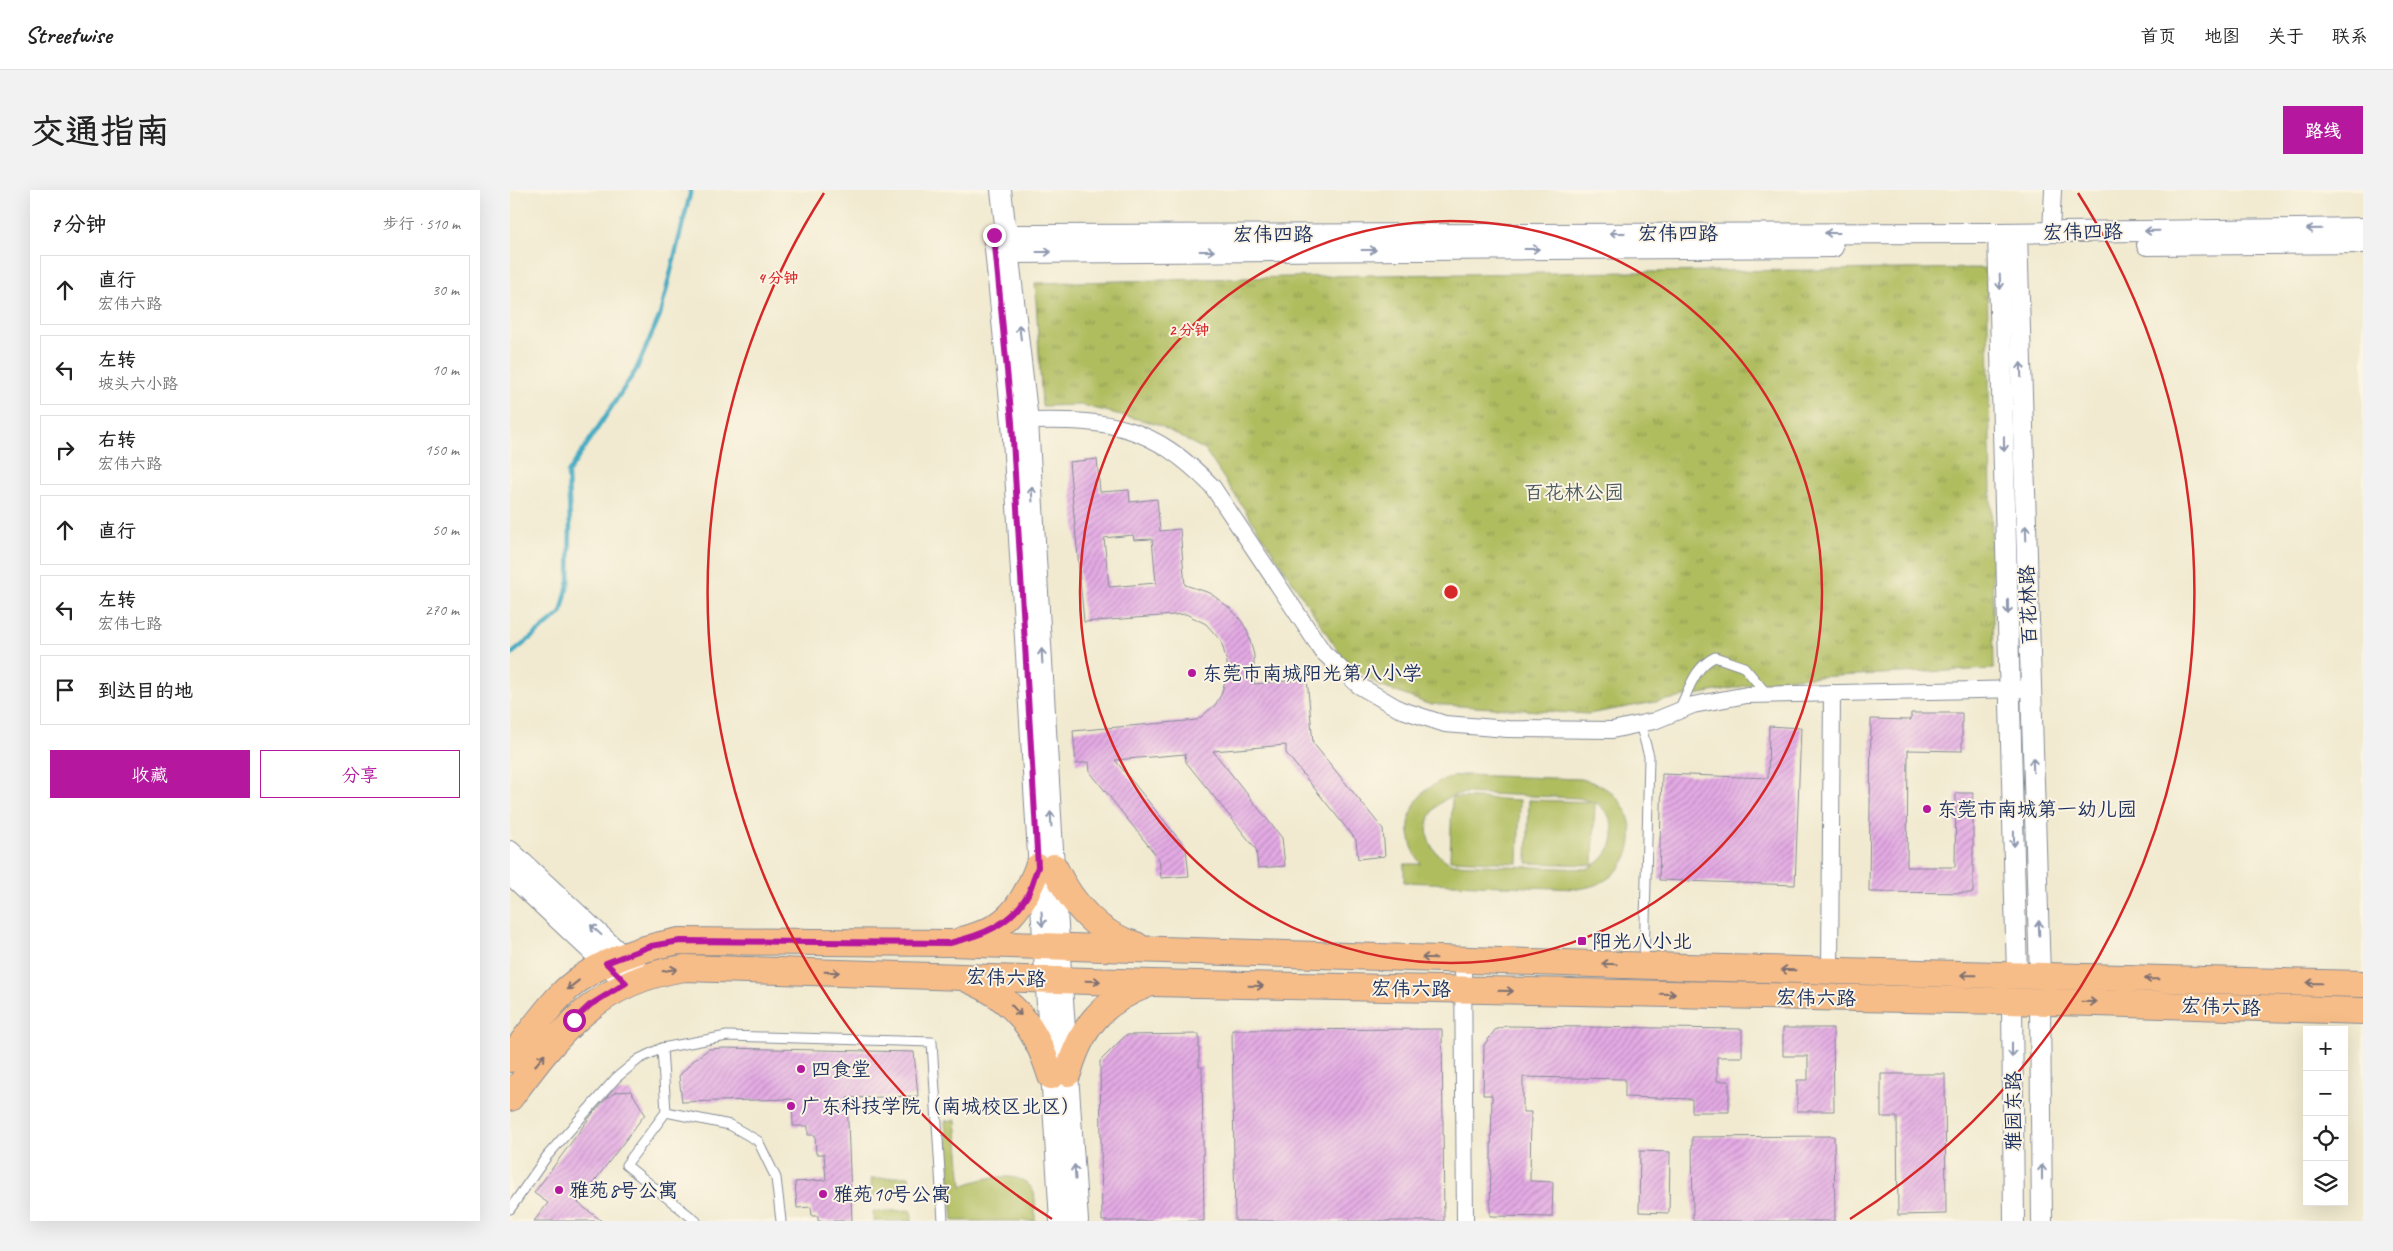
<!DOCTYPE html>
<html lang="zh">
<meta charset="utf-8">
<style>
:root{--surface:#fff;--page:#f2f2f2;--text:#222;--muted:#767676;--line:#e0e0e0;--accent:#b5179e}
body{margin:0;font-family:Caveat,"LXGW WenKai TC",sans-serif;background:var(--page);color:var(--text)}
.controls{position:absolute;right:15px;bottom:15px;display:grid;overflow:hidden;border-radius:0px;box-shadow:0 5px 20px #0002}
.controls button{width:45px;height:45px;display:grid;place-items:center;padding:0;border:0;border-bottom:1px solid var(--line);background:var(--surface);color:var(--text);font:25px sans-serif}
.stop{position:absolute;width:15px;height:15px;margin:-11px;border:4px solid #b5179e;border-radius:50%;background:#fff}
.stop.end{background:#b5179e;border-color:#fff;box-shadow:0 1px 5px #0008}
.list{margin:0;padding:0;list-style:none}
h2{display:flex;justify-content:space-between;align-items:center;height:65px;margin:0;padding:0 20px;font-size:21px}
h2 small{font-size:16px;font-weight:400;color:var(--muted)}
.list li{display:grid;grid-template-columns:32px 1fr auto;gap:15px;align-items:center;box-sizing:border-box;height:70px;margin:0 10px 10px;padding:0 10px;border:1px solid var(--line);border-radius:0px}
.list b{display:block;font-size:19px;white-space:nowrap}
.list p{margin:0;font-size:16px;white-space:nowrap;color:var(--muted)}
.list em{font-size:16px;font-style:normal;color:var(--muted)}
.actions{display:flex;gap:10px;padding:15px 20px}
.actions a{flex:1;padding:11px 0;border:1px solid var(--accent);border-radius:0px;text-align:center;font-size:18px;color:var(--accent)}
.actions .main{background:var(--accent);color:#fff}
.icon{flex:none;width:28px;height:28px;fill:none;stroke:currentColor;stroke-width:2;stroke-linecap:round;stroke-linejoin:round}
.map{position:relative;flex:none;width:1853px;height:1031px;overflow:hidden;border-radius:0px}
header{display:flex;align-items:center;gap:30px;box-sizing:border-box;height:70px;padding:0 25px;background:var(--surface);border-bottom:1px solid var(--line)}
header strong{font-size:24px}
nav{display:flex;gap:28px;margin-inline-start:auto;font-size:18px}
.intro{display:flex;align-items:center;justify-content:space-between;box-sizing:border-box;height:120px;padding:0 30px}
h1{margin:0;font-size:35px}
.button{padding:12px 22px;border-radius:0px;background:var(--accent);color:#fff;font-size:18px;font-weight:700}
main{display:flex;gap:30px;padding:0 30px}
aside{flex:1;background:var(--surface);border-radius:0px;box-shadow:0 5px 20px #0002}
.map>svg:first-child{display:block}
.park{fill:url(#park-tufts);stroke:#66765e}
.pitch{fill:#b0bd5f;stroke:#66765e;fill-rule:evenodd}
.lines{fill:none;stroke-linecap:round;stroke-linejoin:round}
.stream{stroke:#43aac3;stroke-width:4.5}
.building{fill:url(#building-hatch);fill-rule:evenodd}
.service-casing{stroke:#868c97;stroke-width:11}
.minor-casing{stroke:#868c97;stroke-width:18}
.tertiary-casing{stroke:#868c97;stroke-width:22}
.primary-casing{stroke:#868c97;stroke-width:28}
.service{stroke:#fff;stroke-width:9}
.minor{stroke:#fff;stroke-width:16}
.tertiary{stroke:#fff;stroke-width:20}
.primary{stroke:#f7bd88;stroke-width:26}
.oneway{stroke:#8d97ae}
.oneway2{stroke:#7e6f71}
.route{stroke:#b5179e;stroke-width:6}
.ring{fill:none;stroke:#d62828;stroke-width:2.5}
.poi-dot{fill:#b5179e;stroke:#fcf5e5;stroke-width:2}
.labels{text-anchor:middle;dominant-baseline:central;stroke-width:4;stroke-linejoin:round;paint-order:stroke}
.street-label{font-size:20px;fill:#1b2f5e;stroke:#fcf5e5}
.park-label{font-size:20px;fill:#485a5e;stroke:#fcf5e5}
.poi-label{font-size:20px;fill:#1b2f5e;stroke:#fcf5e5;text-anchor:start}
.centre{fill:#d62828;stroke:#fcf5e5;stroke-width:2.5}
.ring-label{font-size:15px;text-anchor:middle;font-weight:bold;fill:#d62828;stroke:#fcf5e5;stroke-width:4;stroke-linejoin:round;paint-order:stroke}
</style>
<header>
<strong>Streetwise</strong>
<nav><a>首页</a><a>地图</a><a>关于</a><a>联系</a></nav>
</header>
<div class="intro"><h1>交通指南</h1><a class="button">路线</a></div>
<main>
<aside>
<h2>7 分钟<small>步行 · 510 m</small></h2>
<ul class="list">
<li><svg class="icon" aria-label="ahead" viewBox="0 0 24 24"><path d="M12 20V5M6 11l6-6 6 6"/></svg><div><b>直行</b><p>宏伟六路</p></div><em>30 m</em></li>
<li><svg class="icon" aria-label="left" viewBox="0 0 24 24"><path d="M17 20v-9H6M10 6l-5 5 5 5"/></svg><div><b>左转</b><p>坡头六小路</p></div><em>10 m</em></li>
<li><svg class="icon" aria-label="right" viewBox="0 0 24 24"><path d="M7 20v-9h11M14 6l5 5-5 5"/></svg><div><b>右转</b><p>宏伟六路</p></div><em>150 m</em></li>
<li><svg class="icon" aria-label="ahead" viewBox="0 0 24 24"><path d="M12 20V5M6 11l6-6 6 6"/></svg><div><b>直行</b></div><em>50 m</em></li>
<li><svg class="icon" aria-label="left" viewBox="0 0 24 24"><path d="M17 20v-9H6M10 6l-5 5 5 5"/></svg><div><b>左转</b><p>宏伟七路</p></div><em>270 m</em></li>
<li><svg class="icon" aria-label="arrive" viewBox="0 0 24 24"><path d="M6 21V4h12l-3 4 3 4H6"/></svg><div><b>到达目的地</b></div></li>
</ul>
<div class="actions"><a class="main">收藏</a><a>分享</a></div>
</aside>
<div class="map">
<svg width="1853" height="1031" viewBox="0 0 1853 1031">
<defs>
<pattern id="park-tufts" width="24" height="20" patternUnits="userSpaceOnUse" patternTransform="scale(1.25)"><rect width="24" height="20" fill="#b0bd5f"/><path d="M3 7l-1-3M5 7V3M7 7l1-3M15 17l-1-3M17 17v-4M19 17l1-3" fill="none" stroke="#8e9a52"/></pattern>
<pattern id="building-hatch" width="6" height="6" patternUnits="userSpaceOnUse" patternTransform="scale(1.25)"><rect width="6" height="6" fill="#e4aae4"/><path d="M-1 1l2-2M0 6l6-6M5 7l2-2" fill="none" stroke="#b88bbc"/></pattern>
</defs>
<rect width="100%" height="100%" fill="#fcf5e5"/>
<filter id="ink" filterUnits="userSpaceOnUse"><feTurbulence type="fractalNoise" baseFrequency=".02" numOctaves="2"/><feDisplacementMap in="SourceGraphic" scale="10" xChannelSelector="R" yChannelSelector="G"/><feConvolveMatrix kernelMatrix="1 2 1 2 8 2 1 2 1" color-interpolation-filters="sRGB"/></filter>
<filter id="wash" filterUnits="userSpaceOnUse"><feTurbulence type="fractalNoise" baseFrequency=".0096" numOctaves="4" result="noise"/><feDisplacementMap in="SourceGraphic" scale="20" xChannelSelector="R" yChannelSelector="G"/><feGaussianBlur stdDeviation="1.12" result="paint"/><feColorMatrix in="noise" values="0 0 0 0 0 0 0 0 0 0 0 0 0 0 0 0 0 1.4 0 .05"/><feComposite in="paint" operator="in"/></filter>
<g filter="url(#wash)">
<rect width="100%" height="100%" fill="#f1ead0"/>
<!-- park -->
<path class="park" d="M 1477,78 L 1484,479 L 1280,488 L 1078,524 L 918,514 L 870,496 L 835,471 L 695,260 L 647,234 L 571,215 L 532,216 L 525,93 L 862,85 Z"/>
<!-- pitch -->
<g class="pitch">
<path d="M 954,585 L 1070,589 C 1140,601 1138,692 1067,699 L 894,692 L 894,674 L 911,674 C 883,634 906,589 954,585 ZM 955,603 L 1068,608 L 1084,612 L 1019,610 L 1017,673 L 1083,675 L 1085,612 C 1114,631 1106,668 1076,679 L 943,674 C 903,657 912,608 955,603 Z"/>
<path d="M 942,607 L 1010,610 L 1008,673 L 940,670 Z"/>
<path d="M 446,930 L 452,996 C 470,988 515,977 524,1003 C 526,1011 525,1023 525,1031 L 443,1031 L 435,931 Z"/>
<path d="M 399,986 L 400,1003 L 362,1006 L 361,989 Z"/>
<path d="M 401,1020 L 402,1031 L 364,1031 L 363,1022 Z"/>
</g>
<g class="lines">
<!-- stream -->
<path class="stream" d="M 0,465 L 51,423 L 59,391 L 60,335 L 58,283 L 126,180 L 150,125 L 181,0"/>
</g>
<g id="blocks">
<!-- building -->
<g class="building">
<path d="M 587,269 L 590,302 L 619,300 L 620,312 L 647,309 L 650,341 L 670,339 L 675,395 L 700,403 L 721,419 L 730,429 L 737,440 L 744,465 L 744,494 L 797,489 L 803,553 L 873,639 L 875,666 L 848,669 L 846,650 L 776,563 L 776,555 L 703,561 L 772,648 L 775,676 L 748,678 L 746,659 L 676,572 L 675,564 L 605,570 L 676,658 L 679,686 L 651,688 L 649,669 L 580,582 L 579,572 L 566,574 L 563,541 L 687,530 L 705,515 L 711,505 L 717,484 L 717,472 L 711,451 L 696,434 L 676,424 L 574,432 L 559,272 ZM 623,345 L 624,350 L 642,349 L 646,393 L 599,397 L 594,348 Z"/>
<path d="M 1401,523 L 1452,523 L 1452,561 L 1398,560 L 1397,677 L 1445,677 L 1446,603 L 1463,603 L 1463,703 L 1359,702 L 1361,529 L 1401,530 Z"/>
<path d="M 1259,536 L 1291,538 L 1285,695 L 1149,690 L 1152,584 L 1258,588 Z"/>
<path d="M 996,836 L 1232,839 L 1232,867 L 1207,867 L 1207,891 L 1219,891 L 1219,922 L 1182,922 L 1182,909 L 1115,907 L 1115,889 L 1013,887 L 1013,922 L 1021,922 L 1020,991 L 1043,992 L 1042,1027 L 980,1026 L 982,905 L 973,905 L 974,855 L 985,840 Z"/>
<path d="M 1273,838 L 1323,838 L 1324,921 L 1287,921 L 1287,890 L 1298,890 L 1298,866 L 1273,866 Z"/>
<path d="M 932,839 L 934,1031 L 725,1031 L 722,840 Z"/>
<path d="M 689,844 L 689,877 L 692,877 L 694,1031 L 592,1031 L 590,871 L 616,845 Z"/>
<path d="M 213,858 L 404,862 L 408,906 L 337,908 L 342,1031 L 308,1031 L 308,1026 L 302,1026 L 301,1017 L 287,1018 L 285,992 L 316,990 L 314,964 L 306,964 L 305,945 L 298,945 L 298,936 L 283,936 L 282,909 L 172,912 L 169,886 L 183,871 L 199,859 Z"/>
<path d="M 1371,884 L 1435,884 L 1436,1024 L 1388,1025 L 1387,927 L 1371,927 Z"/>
<path d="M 121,901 L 135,924 L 68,1013 L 92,1031 L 24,1031 L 38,1013 L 24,1003 L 83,923 L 98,907 L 106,902 Z"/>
<path d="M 1324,946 L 1325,1031 L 1183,1031 L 1182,947 Z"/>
<path d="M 1130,961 L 1160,962 L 1159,1023 L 1129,1022 Z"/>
</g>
</g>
</g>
<g filter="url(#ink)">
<use href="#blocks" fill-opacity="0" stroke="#868c97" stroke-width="1"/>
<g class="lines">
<!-- service casing -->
<g class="service-casing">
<g id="service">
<path d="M 1169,520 C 1179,500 1184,477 1205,467 L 1234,477 L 1257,504"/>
<path d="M 1130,534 L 1139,566 L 1134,773"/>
<path d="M 152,858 L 156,922 L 220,935 L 248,951 L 266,988 L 271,1031"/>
<path d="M 156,922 L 116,975 L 186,1031"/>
<path d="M 0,1019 L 37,966 L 106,888 L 129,869 L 152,858 L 217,846 L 422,852 L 433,1031"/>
</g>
</g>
<!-- minor casing -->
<g class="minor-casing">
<g id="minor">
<path d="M 1541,42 L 1543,0"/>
<path d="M 518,231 C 600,229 642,235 702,296 L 813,462 L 848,495 L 889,519 L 935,534 L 998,539 L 1102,540 L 1144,531 L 1183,515 L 1237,505 L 1512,499"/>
<path d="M 953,769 L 955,1031"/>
<path d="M 1320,781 L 1322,503"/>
</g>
</g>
<!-- tertiary casing -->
<g class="tertiary-casing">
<g id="tertiary">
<path d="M 491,0 L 518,231 L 544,677 L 568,1031"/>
<path d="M 1488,43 L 1507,786"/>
<path d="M 1507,43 L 1530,786"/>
<path d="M 484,45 L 1488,43 L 1853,38"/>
<path d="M 484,49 L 502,232 L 550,1031"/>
<path d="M 1637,55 L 1853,53"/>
<path d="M 486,63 L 1323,57"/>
<path d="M 0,661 L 134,786"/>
<path d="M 0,684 L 116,793"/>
<path d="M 1502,812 L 1504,1031"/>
<path d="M 1530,812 L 1532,1031"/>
</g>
</g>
<!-- primary casing -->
<g class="primary-casing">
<g id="primary">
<path d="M 544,677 C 561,712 586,744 626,755"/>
<path d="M 452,750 C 497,739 512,718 528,677"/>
<path d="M 457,789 C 505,809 526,838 541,886"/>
<path d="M 0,869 C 15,849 30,828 47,809 C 78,774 126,759 169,751 L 440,753 L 1176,777 L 1853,794"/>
<path d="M 558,883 C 571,838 591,812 636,795"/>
<path d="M 0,908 C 49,842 89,790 175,778 L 642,793 L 1586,813 L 1853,821"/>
</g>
</g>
<!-- service -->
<use href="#service" class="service"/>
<!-- minor -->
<use href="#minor" class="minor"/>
<!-- tertiary -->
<use href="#tertiary" class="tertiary"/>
<!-- primary -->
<use href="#primary" class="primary"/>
</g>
<!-- one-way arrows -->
<defs><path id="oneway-shaft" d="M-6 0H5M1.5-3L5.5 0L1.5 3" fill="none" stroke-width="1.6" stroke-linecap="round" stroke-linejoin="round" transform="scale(1.25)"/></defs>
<g class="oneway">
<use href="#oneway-shaft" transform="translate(1804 39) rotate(179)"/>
<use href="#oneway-shaft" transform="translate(1642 41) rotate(179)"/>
<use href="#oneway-shaft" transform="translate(1107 43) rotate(180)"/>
<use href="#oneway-shaft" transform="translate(1322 43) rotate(180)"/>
<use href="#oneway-shaft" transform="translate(1022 59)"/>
<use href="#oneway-shaft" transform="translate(859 60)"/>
<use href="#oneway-shaft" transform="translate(697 61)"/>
<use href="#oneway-shaft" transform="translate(534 62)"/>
<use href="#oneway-shaft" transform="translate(1490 92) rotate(88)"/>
<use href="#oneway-shaft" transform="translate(510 142) rotate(-97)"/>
<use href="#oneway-shaft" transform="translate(1511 180) rotate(-92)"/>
<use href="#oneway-shaft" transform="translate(1494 254) rotate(89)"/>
<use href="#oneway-shaft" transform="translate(522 304) rotate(-93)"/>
<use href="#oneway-shaft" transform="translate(1516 343) rotate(-92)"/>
<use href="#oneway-shaft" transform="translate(1498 417) rotate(89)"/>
<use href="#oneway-shaft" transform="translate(532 466) rotate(-93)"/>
<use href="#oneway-shaft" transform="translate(1523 575) rotate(-92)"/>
<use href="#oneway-shaft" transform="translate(541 629) rotate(-93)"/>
<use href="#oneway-shaft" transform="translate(1504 649) rotate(89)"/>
<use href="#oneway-shaft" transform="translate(532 729) rotate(86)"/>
<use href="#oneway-shaft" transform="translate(1529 738) rotate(-92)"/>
<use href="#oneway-shaft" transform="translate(86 740) rotate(-137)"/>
<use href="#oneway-shaft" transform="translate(1502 860) rotate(90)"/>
<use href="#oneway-shaft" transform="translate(565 982) rotate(-94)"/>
<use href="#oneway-shaft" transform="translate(1532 982) rotate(-90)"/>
</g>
<g class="oneway2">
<use href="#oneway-shaft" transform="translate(919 768) rotate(-178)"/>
<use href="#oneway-shaft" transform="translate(1099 774) rotate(-178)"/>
<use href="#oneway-shaft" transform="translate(160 780) rotate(-9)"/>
<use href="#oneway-shaft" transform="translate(1278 780) rotate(-178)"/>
<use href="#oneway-shaft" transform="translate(322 782) rotate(2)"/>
<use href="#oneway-shaft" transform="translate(1458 785) rotate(-179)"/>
<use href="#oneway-shaft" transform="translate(1642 789) rotate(-179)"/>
<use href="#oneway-shaft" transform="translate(583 791) rotate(2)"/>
<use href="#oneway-shaft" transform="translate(1804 793) rotate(-179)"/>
<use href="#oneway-shaft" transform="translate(63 795) rotate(142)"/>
<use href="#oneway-shaft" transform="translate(746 796) rotate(1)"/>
<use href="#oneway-shaft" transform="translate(996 801) rotate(1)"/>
<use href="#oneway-shaft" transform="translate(1158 804) rotate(1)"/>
<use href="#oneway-shaft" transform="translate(1579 812) rotate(1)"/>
<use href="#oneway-shaft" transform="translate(506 820) rotate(47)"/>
<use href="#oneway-shaft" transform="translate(30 870) rotate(-50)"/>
</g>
</g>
<g class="lines" filter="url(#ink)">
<!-- route -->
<path class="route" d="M 64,830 L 80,815 L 116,793 L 96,773 L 141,756 L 170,751 L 440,753 C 472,745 499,736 517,706 C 522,697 524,686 528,677 L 502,232 L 484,45"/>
</g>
<!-- distance rings -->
<g class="ring">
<circle cx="941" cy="402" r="371"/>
<path d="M542 1029A743 743 0 0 1 314 3M1568 3A743 743 0 0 1 1340 1029"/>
</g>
<!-- markers -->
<g class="poi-dot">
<circle cx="682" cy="483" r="5"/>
<circle cx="1417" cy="619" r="5"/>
<rect x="1067" y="746" width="10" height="10" rx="2.5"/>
<circle cx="291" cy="879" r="5"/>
<circle cx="281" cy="916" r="5"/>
<circle cx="49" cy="1000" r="5"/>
<circle cx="313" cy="1004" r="5"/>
</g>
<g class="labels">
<!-- street labels -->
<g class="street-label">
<text transform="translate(1573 42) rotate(-1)">宏伟四路</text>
<text x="1168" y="43">宏伟四路</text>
<text x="763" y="44">宏伟四路</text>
<text transform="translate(1518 415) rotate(-92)">百花林路</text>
<text transform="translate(496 788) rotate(2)">宏伟六路</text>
<text transform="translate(901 799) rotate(1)">宏伟六路</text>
<text transform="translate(1306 808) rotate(1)">宏伟六路</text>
<text transform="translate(1711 817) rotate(2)">宏伟六路</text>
<text transform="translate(1503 921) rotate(-90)">雅园东路</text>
</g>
<!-- park labels -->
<g class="park-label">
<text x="1064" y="302">百花林公园</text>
</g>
<!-- poi labels -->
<g class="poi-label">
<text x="692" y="483">东莞市南城阳光第八小学</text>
<text x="1427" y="619">东莞市南城第一幼儿园</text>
<text x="1082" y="751">阳光八小北</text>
<text x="301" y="879">四食堂</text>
<text x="291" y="916">广东科技学院（南城校区北区）</text>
<text x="59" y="1000">雅苑8号公寓</text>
<text x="323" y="1004">雅苑10号公寓</text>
</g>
</g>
<circle cx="941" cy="402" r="8" class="centre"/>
<g class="ring-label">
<text x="268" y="93">4 分钟</text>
<text x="679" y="145">2 分钟</text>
</g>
</svg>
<div class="controls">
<button>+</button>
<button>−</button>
<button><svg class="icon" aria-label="locate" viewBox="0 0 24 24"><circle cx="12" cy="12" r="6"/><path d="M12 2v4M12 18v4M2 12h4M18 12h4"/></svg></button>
<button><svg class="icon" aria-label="layers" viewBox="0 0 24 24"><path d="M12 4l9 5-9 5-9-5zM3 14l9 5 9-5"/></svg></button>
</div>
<div class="stop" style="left:64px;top:830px"></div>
<div class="stop end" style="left:484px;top:45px"></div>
</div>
</main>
